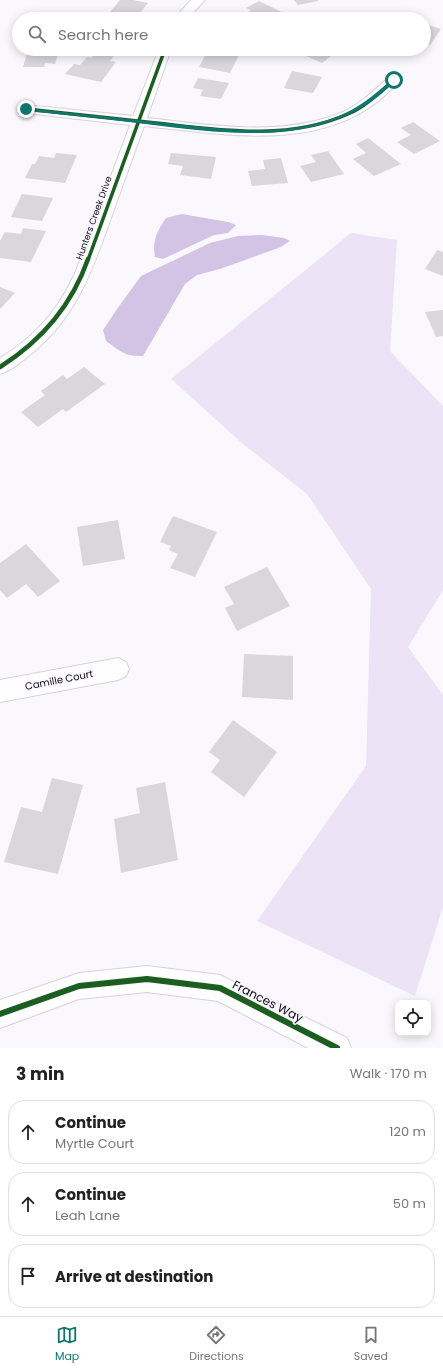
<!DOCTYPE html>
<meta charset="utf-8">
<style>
:root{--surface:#fff;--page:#f2f2f2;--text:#222;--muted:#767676;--line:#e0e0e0;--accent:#0f766e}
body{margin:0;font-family:Poppins,sans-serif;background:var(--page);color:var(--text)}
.controls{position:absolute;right:12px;bottom:12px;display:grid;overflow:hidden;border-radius:8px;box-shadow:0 2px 10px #0003}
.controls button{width:36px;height:36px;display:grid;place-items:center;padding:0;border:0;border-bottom:1px solid var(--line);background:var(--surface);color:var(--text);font:20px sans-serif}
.stop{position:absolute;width:12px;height:12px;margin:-9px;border:3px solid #0f766e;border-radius:50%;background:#fff}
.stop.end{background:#0f766e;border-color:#fff;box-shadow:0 1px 4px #0008}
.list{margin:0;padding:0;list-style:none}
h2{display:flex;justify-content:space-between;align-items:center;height:52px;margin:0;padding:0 16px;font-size:17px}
h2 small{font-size:13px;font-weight:400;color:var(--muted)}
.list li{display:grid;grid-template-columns:26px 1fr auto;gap:12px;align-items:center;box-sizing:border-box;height:64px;margin:0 8px 8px;padding:0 8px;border:1px solid var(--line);border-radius:16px}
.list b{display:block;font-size:15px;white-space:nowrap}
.list p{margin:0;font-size:13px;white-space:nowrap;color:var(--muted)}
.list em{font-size:13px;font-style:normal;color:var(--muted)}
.icon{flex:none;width:22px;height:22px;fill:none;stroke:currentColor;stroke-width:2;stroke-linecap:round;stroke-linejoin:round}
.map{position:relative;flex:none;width:443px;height:1048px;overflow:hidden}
.search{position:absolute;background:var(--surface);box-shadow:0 2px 10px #0003;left:12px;right:12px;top:12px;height:44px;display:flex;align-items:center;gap:10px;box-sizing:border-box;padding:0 14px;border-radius:22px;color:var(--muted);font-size:15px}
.sheet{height:268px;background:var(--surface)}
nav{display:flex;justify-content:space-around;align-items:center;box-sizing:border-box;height:56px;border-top:1px solid var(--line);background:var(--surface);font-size:11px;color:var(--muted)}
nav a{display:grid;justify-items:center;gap:2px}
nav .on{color:var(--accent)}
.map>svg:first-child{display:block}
.green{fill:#ece3f7}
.water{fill:#d3c4e5}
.building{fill:#d9d6dc}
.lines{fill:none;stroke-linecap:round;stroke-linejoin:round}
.minor-casing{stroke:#d6d2d9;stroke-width:2}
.minor{fill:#fefeff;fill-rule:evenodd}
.cycleway-far2-casing{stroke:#faf6fe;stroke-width:5.5}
.cycleway-far1-casing{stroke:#faf6fe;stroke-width:7}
.cycleway-casing{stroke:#faf6fe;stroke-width:8}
.cycleway-far2{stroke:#1b5e20;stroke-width:3.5}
.cycleway-far1{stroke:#1b5e20;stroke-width:4.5}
.cycleway{stroke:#1b5e20;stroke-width:6}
.route{fill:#0f766e}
.labels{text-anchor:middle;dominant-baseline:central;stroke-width:3;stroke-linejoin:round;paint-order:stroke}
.far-street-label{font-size:9px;fill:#0f0c13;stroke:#faf6fe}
.street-label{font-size:10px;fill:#0f0c13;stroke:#faf6fe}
.near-street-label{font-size:12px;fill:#0f0c13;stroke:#faf6fe}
</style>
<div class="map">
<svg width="443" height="1048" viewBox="0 0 443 1048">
<rect width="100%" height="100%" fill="#faf8fc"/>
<!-- green -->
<path class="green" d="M 351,233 L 397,240 L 390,351 L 443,406 L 443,590 L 408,647 L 443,695 L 443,907 L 415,996 L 257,921 L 366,766 L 371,589 L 307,494 L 243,444 L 171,379 Z"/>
<!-- water -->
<g class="water">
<path d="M 182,214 L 228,222 L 236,225 L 228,233 L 214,235 L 163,259 L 155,257 C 152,241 157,231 166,218 Z"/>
<path d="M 262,235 L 284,238 L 290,241 L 281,247 L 220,269 L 197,275 L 185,284 L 143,356 C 125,357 120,351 106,341 L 103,330 L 117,309 L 141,276 L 210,243 L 238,236 Z"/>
</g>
<!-- building -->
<g class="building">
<path d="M 120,0 L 133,0 L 148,3 L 136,18 L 110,12 Z"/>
<path d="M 294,0 L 318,0 L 318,1 L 298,5 Z"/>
<path d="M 259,1 L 282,12 L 270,19 L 251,19 L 243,15 L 251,10 L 246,8 Z"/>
<path d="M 424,24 L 441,29 L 430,45 L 424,43 Z"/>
<path d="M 301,49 L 336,49 L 339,50 L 322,63 L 297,52 Z"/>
<path d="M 28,50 L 59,51 L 55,64 L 45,63 L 44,67 L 23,67 Z"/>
<path d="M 208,50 L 239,55 L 230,73 L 199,67 Z"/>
<path d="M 96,52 L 114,56 L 110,61 L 116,62 L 101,82 L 65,74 L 74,64 L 80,65 L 87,57 L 91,58 Z"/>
<path d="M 292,71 L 322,77 L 313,93 L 284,88 Z"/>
<path d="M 198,78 L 229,83 L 221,99 L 200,96 L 203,90 L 193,88 Z"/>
<path d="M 413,122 L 440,141 L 414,154 L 397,142 L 411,135 L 401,128 Z"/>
<path d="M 368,138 L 401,164 L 374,176 L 353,159 L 366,153 L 356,144 Z"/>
<path d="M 328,151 L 344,174 L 311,182 L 300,166 L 316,162 L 311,155 Z"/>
<path d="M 56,153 L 77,155 L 65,183 L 25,178 L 32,164 L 35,164 L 39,156 L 54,158 Z"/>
<path d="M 171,153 L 216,157 L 211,179 L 180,175 L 183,166 L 168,164 Z"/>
<path d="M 281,158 L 288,183 L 252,186 L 248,171 L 265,169 L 263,160 Z"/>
<path d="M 22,194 L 53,198 L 42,221 L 11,217 Z"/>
<path d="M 23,228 L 46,231 L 31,262 L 0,258 L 0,241 L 5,232 L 21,234 Z"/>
<path d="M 437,250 L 443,252 L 443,276 L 425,269 Z"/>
<path d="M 0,287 L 15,293 L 0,309 Z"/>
<path d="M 443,310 L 443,336 L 436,337 L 425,312 Z"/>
<path d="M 84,367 L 105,384 L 66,412 L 63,409 L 38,427 L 21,412 L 45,395 L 41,391 L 63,375 L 67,379 Z"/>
<path d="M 173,516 L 217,532 L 195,577 L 170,568 L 178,554 L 169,550 L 171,546 L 160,542 Z"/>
<path d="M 118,520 L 125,559 L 83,566 L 77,527 Z"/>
<path d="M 26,544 L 60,581 L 38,597 L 26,584 L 7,598 L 0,590 L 0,563 Z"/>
<path d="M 267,567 L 290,606 L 237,631 L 225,608 L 234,604 L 224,587 Z"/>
<path d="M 244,654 L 293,656 L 293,700 L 242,697 Z"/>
<path d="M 233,720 L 277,752 L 244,797 L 211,772 L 220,760 L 209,752 Z"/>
<path d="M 52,778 L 83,785 L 58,874 L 4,862 L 21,807 L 42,812 Z"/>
<path d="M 165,782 L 178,860 L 121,873 L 114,819 L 140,813 L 136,788 Z"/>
</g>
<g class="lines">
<!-- minor casing -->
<g class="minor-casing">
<g id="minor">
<path d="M 191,0 L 205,0 L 187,19 L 174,19 Z"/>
<path d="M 159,49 L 171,49 L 147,118 C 211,125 281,138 343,112 C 360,104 375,90 389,77 L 399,77 L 401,80 C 396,86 389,91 383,97 C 319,153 221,134 144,126 C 133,157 122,187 111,218 C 92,271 76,318 31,354 C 21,362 12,370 0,374 L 0,358 C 25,343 48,321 63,296 C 68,288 72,279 76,271 L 130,125 L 26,113 L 21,112 L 19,109 L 21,106 L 26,105 L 133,116 Z"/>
<path d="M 118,658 L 126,662 L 129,669 L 126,676 L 118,680 L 0,702 L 0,680 Z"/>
<path d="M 147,966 L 220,975 L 347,1038 L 351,1048 L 308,1048 L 218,1001 L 147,992 L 79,999 L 0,1028 L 0,1000 L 79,973 Z"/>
</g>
</g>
<!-- minor -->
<use href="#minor" class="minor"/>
<!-- cycleway-far2 casing -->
<g class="cycleway-far2-casing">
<g id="cycleway-far2">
<path d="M 26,109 C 69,114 113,118 156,123 C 220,130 287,141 348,114 C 365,107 380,92 394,80"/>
<path d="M 88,260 L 165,49"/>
</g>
</g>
<!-- cycleway-far1 casing -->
<g class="cycleway-far1-casing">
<path id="cycleway-far1" d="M 0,367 C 41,341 72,305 88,259"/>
</g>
<!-- cycleway casing -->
<g class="cycleway-casing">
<path id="cycleway" d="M 0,1014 L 79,986 L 147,979 L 220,988 L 337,1048"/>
</g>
<!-- cycleway-far2 -->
<use href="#cycleway-far2" class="cycleway-far2"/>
<!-- cycleway-far1 -->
<use href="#cycleway-far1" class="cycleway-far1"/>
<!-- cycleway -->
<use href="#cycleway" class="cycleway"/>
</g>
<!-- route -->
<path class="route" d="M 393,79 L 396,80 C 322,159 200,129 105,119 C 86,117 67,115 48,113 C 40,112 30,113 24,109 L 26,108 C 72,113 119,118 165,123 C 216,128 270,137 321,122 C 351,114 370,99 393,79 Z"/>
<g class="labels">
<!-- far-street labels -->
<g class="far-street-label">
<text transform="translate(94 218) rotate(-70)">Hunters Creek Drive</text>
</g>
<!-- street labels -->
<g class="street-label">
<text transform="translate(59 680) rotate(-11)">Camille Court</text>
</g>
<!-- near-street labels -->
<g class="near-street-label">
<text transform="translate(268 1001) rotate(27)">Frances Way</text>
</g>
</g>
</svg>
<div class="controls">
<button><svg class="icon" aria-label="locate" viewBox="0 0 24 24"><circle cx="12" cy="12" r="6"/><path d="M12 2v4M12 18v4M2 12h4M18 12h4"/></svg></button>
</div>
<div class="stop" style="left:394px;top:80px"></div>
<div class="stop end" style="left:26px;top:109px"></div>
<div class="search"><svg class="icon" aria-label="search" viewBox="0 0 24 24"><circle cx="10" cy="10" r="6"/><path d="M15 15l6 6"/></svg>Search here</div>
</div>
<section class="sheet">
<h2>3 min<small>Walk · 170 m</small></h2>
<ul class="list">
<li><svg class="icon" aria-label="ahead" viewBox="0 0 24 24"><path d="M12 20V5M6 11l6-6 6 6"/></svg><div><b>Continue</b><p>Myrtle Court</p></div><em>120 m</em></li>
<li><svg class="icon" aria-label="ahead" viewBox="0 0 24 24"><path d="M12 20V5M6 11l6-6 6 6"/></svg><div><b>Continue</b><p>Leah Lane</p></div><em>50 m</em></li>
<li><svg class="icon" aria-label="arrive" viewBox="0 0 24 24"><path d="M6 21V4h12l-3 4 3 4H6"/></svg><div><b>Arrive at destination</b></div></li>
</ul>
</section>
<nav>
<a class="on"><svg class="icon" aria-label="map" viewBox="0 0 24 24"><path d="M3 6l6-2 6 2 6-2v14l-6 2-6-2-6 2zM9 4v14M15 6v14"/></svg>Map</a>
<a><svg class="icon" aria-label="directions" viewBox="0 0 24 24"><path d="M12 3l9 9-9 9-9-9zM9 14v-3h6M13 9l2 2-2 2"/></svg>Directions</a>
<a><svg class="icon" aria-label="saved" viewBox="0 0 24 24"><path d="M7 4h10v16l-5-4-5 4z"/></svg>Saved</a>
</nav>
